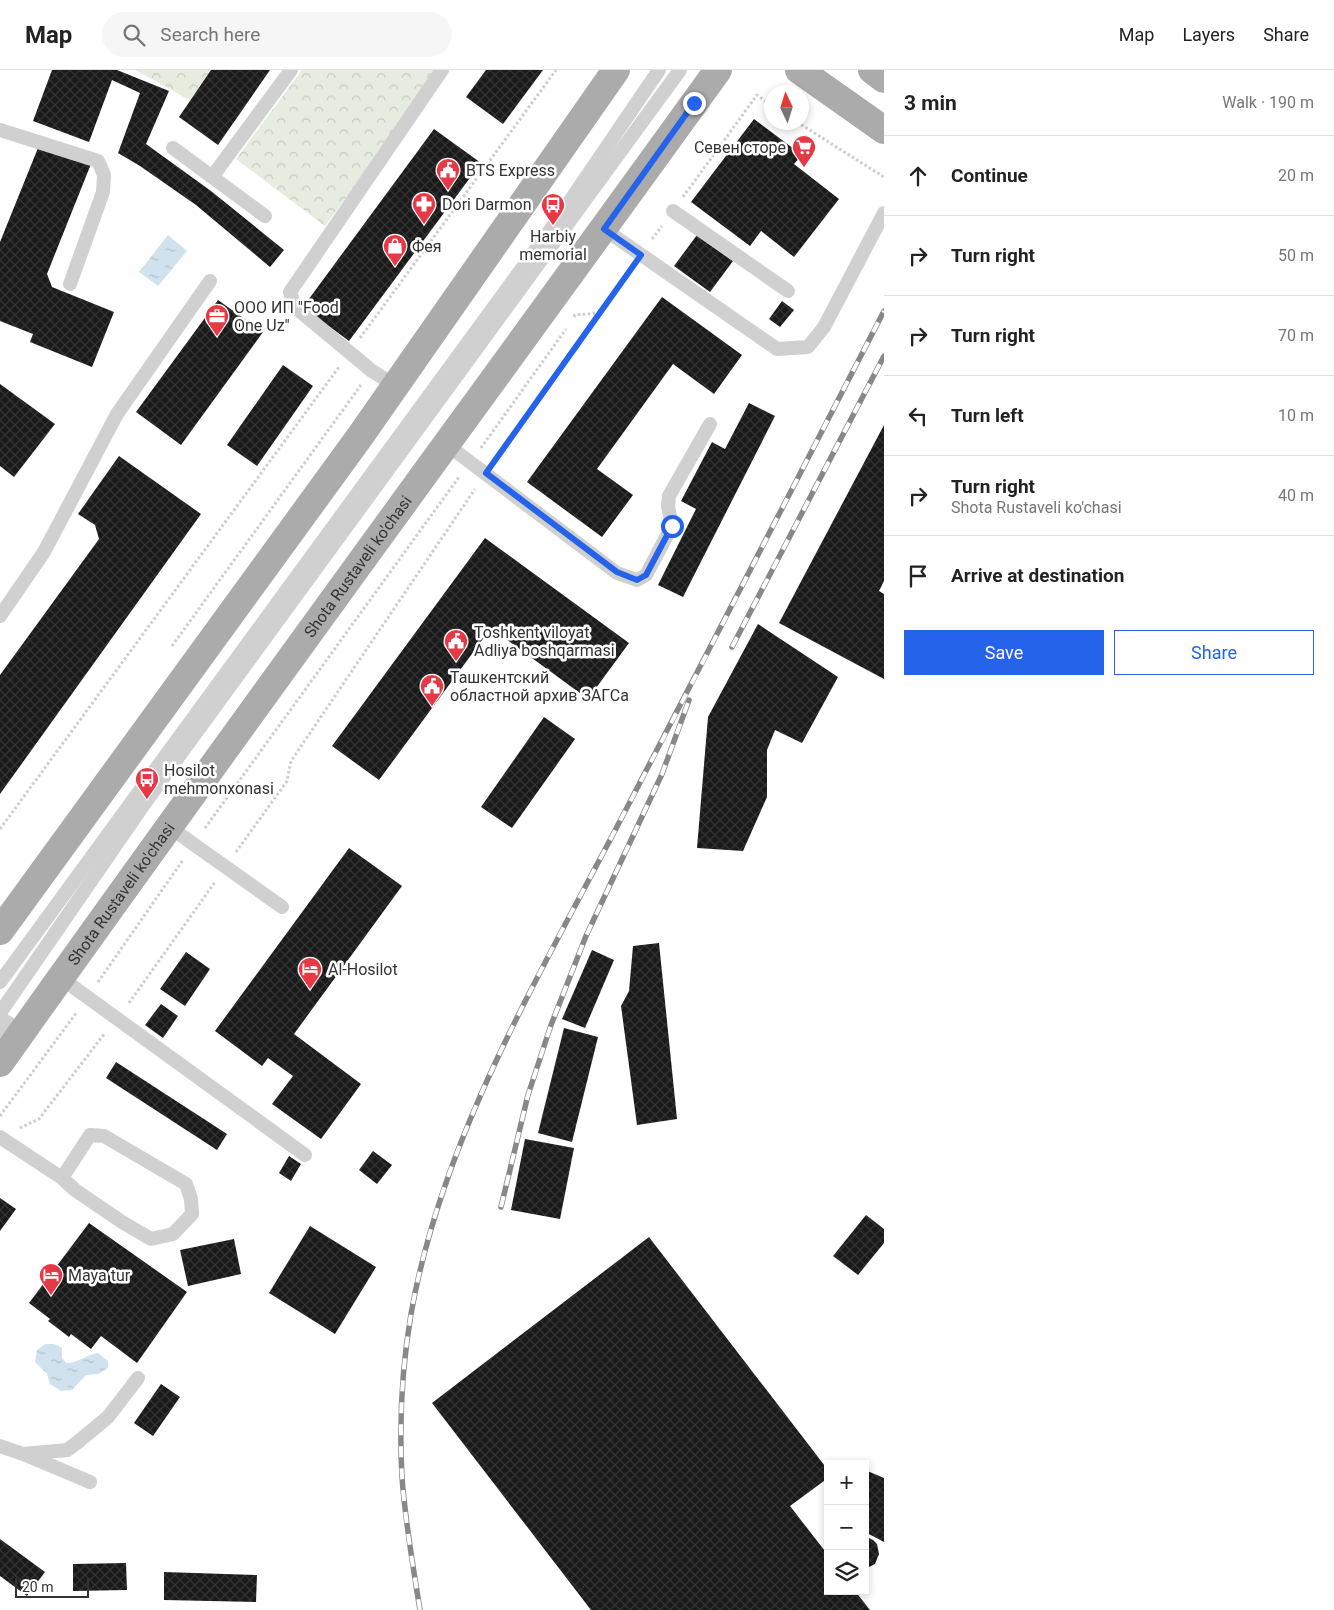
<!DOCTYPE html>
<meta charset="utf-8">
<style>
:root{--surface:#fff;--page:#f6f6f6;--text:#222;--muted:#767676;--line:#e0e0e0;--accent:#2563eb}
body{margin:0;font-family:Roboto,sans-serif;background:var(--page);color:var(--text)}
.controls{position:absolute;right:15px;bottom:15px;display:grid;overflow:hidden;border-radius:0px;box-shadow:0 2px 8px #0003}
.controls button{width:45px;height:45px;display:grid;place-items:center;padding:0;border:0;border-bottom:1px solid var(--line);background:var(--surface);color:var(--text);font:25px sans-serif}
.compass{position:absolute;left:764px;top:15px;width:45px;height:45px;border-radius:50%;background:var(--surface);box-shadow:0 2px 8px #0003;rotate:356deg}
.scale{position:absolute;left:15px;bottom:12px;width:74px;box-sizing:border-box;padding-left:5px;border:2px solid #333;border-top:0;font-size:14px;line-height:18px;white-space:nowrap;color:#333;-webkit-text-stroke:4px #fff;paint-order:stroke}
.stop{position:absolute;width:15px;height:15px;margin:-11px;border:4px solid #2563eb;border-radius:50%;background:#fff}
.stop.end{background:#2563eb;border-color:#fff;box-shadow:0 1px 5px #0008}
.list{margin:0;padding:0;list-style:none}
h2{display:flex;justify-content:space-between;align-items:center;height:65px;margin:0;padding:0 20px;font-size:21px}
h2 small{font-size:16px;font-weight:400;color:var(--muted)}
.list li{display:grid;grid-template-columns:32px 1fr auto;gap:15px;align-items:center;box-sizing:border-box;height:80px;padding:0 20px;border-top:1px solid var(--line)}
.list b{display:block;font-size:19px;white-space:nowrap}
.list p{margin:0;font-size:16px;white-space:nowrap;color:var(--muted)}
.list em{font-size:16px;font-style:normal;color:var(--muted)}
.actions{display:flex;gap:10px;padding:15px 20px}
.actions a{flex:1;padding:11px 0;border:1px solid var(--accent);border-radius:0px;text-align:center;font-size:18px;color:var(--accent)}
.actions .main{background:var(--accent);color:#fff}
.icon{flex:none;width:28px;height:28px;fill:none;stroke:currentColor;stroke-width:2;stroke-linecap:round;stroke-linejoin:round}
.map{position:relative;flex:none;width:884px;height:1540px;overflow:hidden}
header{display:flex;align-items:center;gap:30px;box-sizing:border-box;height:70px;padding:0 25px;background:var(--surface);border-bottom:1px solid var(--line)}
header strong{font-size:24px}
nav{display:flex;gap:28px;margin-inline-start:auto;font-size:18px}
.search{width:350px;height:45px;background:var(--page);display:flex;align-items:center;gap:12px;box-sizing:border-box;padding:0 18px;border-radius:28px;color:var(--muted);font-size:19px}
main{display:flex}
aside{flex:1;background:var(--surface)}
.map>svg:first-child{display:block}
.forest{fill:url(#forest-crowns)}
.water{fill:url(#water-ripples)}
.building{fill:url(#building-cross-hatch)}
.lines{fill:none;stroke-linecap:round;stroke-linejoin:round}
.path{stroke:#cdcdcd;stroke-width:3;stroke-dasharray:2.5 2.5;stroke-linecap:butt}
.service{stroke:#d0d0d0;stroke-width:14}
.minor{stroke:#d0d0d0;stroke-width:28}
.primary{stroke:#ababab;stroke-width:28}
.rail-casing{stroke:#888;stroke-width:5.5}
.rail{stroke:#fff;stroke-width:4;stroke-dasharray:11;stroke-linecap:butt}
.route{stroke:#2563eb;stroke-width:6}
.labels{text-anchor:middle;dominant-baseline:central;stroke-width:5;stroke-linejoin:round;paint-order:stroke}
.poi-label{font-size:16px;fill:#333;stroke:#fff;text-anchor:start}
.street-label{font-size:16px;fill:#333;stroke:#fff}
</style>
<header>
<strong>Map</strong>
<div class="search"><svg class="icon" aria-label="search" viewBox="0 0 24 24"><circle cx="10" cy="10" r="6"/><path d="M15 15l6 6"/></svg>Search here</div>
<nav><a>Map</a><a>Layers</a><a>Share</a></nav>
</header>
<main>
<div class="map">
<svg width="884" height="1540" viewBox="0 0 884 1540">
<defs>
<pattern id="forest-crowns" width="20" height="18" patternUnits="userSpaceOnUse" patternTransform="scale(1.25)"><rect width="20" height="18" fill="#e6ecdf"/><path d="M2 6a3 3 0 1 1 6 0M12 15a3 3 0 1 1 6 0" fill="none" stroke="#c6cbc0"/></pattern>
<pattern id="water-ripples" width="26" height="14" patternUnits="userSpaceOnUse" patternTransform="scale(1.25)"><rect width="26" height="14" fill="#cfe2ee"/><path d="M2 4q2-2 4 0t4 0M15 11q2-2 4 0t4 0" fill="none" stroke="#b2c2cd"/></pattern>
<pattern id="building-cross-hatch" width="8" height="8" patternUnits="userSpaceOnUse" patternTransform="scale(1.25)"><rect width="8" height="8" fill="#1a1a1a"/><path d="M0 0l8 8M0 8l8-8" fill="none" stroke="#333"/></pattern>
</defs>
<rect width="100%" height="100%" fill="#fff"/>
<!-- forest -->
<g class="forest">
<path d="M 135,0 L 211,0 L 190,30 Z"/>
<path d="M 302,0 L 440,0 L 325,156 L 236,89 Z"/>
</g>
<!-- water -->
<g class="water">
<path d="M 168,165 L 187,181 L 158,216 L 139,202 Z"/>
<path d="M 45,1274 L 54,1274 L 62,1278 L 62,1288 L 66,1293 C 79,1293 85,1285 98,1283 L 108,1291 L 108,1298 L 98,1304 L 86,1305 L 72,1320 L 61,1321 L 50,1314 L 47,1304 L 35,1292 L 37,1280 Z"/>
</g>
<!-- building -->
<g class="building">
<path d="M 52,0 L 117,0 L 169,21 L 146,74 L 211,121 L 284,180 L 270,197 L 196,135 L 140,96 L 118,83 L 140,23 L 112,10 L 89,72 L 33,51 Z"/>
<path d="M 211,0 L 270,0 L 218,75 L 179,47 Z"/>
<path d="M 486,0 L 543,0 L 503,54 L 466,27 Z"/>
<path d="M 754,49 L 802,85 L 794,94 L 839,129 L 794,187 L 761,161 L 750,176 L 691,132 Z"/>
<path d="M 434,59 L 481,93 L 349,271 L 303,237 Z"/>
<path d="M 40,73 L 91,94 L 47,204 L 52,217 L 114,242 L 92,297 L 30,272 L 33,264 L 0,251 L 0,172 Z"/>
<path d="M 697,165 L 733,191 L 710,222 L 674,196 Z"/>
<path d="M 662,227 L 742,285 L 714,324 L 673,294 L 597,399 L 633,425 L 602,467 L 527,412 Z"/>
<path d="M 218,230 L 263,262 L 181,375 L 136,342 Z"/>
<path d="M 782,231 L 794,240 L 780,257 L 769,249 Z"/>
<path d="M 283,295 L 313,316 L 257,396 L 227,375 Z"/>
<path d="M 0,314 L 55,354 L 14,407 L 0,396 Z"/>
<path d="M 749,333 L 775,346 L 683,527 L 658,515 L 696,439 L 681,431 L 712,372 L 725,379 Z"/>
<path d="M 884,355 L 884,511 L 879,521 L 884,524 L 884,609 L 779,553 Z"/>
<path d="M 119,386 L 201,444 L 0,724 L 0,605 L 99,469 L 95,455 L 78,444 Z"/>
<path d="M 485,468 L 629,573 L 588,629 L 491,558 L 379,710 L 332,676 Z"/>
<path d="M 758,554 L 838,607 L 802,673 L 775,660 L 767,680 L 767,727 L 743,781 L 697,778 L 708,647 Z"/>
<path d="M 544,647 L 575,669 L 512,758 L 481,737 Z"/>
<path d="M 349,778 L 402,816 L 294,964 L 361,1014 L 321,1069 L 272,1034 L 293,1006 L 268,988 L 262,996 L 215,961 Z"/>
<path d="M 659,873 L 677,1049 L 637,1055 L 621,936 L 629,921 L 633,876 Z"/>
<path d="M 592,880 L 614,890 L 585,958 L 562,949 Z"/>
<path d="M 186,882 L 210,899 L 185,936 L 160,919 Z"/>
<path d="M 161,934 L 178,946 L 163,968 L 145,955 Z"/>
<path d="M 564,958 L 598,967 L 572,1072 L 538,1063 Z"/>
<path d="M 116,992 L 227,1064 L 217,1080 L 106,1008 Z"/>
<path d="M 525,1069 L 574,1078 L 560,1149 L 511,1140 Z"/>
<path d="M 373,1081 L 392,1095 L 377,1114 L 359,1100 Z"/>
<path d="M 289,1086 L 301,1094 L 291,1111 L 279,1103 Z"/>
<path d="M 0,1128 L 16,1139 L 0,1161 Z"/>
<path d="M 866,1145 L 884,1159 L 884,1173 L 858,1205 L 833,1186 Z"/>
<path d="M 89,1153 L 187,1222 L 137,1293 L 101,1266 L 91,1279 L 71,1264 L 69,1267 L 48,1251 L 50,1249 L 29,1233 Z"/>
<path d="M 310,1156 L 376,1197 L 335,1264 L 269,1223 Z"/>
<path d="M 649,1167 L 828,1400 L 828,1408 L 790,1436 L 828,1485 L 828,1521 L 855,1521 L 870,1540 L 591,1540 L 432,1333 Z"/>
<path d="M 234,1169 L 241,1204 L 188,1216 L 180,1180 Z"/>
<path d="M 161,1314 L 180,1327 L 153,1366 L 134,1353 Z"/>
<path d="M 865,1400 L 884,1408 L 884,1472 L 865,1462 Z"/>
<path d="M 865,1466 L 873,1470 L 877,1474 L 879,1484 L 875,1494 L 865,1499 Z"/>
<path d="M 0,1469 L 45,1502 L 27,1526 L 0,1506 Z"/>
<path d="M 126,1493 L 127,1520 L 73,1521 L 73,1494 Z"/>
<path d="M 164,1502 L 257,1505 L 256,1532 L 164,1530 Z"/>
</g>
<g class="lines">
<!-- path -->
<g class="path">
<path d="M 797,52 L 884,107"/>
<path d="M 683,127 L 757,25 L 772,36"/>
<path d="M 652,169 L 662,156"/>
<path d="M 574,247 L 575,245 L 599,243"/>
<path d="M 360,268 L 556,0"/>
<path d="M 481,378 L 566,259"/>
<path d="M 495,389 L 630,201"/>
<path d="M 172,576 L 361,315"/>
<path d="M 205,758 L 459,407"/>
<path d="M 0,759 L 339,297"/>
<path d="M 236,782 L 287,711 L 291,691 L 475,419"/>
<path d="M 98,912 L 183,790"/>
<path d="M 129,933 L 215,812"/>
<path d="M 0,1046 L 77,942"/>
<path d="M 20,1058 L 39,1049 L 105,963"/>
</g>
<!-- service -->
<g class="service">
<path d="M 0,60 L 98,91 L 104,105 L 103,122 L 70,214"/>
<path d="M 173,78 L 265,146"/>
<path d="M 212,107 L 291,0"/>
<path d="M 673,141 L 788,221"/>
<path d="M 604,159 L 777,279 L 808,277 L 824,257 L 884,143"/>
<path d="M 396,316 L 372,301 L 295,237 L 290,222 L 442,0"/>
<path d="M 446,374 L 617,503 L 637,510 L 646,505 L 672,456 L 668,436 L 669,426 L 710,354"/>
<path d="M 0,546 L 44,482 L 117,344 L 210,211"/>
<path d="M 168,756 L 282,837"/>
<path d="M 61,908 L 305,1085"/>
<path d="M 0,912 L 553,156 L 659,0"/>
<path d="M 0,943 L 147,730 L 680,0"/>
<path d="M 0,1067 L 62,1108 L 75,1120 L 122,1152 L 151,1169 L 173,1164 L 192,1144 L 191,1129 L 186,1114 L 104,1066 L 90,1065 L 62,1108"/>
<path d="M 0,1376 L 23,1384 L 67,1380 L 78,1372 L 108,1347 L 138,1308"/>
<path d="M 26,1385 L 90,1412"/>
</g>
<!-- minor -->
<path class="minor" d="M 0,956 L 18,968"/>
<!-- primary -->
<g class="primary">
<path d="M 799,0 L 884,60"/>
<path d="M 872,0 L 884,9"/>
<path d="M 0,861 L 361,365 L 616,0"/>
<path id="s1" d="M 0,993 C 236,660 479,331 718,0"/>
</g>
<!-- rail casing -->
<g class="rail-casing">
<g id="rail">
<path d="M 732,577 L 884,286"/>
<path d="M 501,1137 L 528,1025 L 551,955 L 586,866 L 662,704 L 689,630"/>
<path d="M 420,1540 C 413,1496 405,1451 402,1407 C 399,1353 402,1297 411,1244 C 442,1068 538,908 620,751 C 709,581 796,411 884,241"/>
</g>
</g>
<!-- rail -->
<use href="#rail" class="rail"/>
</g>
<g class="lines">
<!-- route -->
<path class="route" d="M 672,456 L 646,505 L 637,510 L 617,502 L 486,403 L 641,185 L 604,159 L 694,33"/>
</g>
<!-- icons -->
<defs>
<g id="supermarket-pin" transform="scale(1.25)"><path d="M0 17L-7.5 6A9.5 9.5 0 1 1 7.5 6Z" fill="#e63946" stroke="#fff"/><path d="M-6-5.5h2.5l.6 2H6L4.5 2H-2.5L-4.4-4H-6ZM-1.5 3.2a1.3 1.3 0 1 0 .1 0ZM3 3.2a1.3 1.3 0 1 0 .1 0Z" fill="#fff"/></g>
<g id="civic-pin" transform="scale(1.25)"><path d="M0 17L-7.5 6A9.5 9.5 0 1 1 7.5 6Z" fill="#e63946" stroke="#fff"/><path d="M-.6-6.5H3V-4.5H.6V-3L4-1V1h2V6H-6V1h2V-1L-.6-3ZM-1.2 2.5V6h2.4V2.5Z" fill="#fff"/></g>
<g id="pharmacy-pin" transform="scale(1.25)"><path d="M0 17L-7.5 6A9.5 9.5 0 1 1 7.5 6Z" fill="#e63946" stroke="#fff"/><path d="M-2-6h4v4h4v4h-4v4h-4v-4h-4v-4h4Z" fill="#fff"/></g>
<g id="bus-pin" transform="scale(1.25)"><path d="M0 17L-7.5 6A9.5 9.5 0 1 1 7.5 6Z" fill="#e63946" stroke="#fff"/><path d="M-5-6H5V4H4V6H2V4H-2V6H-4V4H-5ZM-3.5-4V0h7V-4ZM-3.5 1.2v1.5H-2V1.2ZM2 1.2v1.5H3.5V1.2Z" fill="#fff"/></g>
<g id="shop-pin" transform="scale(1.25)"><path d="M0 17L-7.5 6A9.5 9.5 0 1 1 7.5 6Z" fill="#e63946" stroke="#fff"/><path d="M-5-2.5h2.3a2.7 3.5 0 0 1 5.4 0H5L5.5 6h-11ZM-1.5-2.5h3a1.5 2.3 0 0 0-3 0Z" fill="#fff"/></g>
<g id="office-pin" transform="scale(1.25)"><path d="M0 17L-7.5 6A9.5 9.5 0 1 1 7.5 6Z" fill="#e63946" stroke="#fff"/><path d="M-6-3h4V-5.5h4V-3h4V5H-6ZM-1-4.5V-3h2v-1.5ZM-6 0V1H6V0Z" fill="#fff"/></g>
<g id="hotel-pin" transform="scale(1.25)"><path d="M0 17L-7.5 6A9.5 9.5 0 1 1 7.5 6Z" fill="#e63946" stroke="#fff"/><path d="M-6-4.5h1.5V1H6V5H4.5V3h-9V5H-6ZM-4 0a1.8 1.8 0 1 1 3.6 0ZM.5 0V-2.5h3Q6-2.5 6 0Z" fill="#fff"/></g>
</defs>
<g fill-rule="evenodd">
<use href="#supermarket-pin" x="804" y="77"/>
<use href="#civic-pin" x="448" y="100"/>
<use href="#pharmacy-pin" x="424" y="134"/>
<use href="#bus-pin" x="553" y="135"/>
<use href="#shop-pin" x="395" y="176"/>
<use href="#office-pin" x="217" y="246"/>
<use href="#civic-pin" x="456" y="571"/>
<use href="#civic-pin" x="432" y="616"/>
<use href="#bus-pin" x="147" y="709"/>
<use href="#hotel-pin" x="310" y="899"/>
<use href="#hotel-pin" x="51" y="1205"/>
</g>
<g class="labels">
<!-- poi labels -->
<g class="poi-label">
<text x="786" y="77" text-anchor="end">Севен сторе</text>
<text x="466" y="100">BTS Express</text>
<text x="442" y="134">Dori Darmon</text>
<text x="553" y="166" text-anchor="middle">Harbiy<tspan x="553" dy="18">memorial</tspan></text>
<text x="412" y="176">Фея</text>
<text x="234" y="237">ООО ИП "Food<tspan x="234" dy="18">One Uz"</tspan></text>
<text x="474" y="562">Toshkent viloyat<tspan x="474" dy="18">Adliya boshqarmasi</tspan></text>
<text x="450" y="607">Ташкентский<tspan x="450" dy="18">областной архив ЗАГСа</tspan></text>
<text x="164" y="700">Hosilot<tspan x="164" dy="18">mehmonxonasi</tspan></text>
<text x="328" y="899">Al-Hosilot</text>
<text x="68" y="1205">Maya tur</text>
</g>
<!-- street labels -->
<g class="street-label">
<text stroke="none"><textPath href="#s1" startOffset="612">Shota Rustaveli ko'chasi</textPath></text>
<text stroke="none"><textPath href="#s1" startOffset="208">Shota Rustaveli ko'chasi</textPath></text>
</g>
</g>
</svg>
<div class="controls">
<button>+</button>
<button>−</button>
<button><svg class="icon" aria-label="layers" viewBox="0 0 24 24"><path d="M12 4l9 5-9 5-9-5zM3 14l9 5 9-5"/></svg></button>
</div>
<svg class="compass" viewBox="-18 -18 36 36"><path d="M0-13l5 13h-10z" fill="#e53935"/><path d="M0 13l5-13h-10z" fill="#767676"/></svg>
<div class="scale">20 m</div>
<div class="stop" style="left:672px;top:456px"></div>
<div class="stop end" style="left:694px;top:33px"></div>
</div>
<aside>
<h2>3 min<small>Walk · 190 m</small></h2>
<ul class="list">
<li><svg class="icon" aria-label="ahead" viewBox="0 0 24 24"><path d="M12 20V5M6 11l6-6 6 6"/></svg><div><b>Continue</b></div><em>20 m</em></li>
<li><svg class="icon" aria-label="right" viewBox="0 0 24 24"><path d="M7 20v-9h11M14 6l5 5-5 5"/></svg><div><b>Turn right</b></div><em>50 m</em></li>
<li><svg class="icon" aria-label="right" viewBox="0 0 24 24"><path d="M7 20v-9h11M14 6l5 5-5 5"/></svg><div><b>Turn right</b></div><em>70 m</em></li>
<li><svg class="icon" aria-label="left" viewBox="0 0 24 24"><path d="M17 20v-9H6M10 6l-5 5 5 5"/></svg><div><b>Turn left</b></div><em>10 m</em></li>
<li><svg class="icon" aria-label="right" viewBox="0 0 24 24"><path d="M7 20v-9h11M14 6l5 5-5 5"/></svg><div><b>Turn right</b><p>Shota Rustaveli ko'chasi</p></div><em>40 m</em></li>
<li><svg class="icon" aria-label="arrive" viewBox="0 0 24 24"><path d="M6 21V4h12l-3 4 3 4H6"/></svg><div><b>Arrive at destination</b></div></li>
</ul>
<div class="actions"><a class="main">Save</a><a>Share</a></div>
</aside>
</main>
